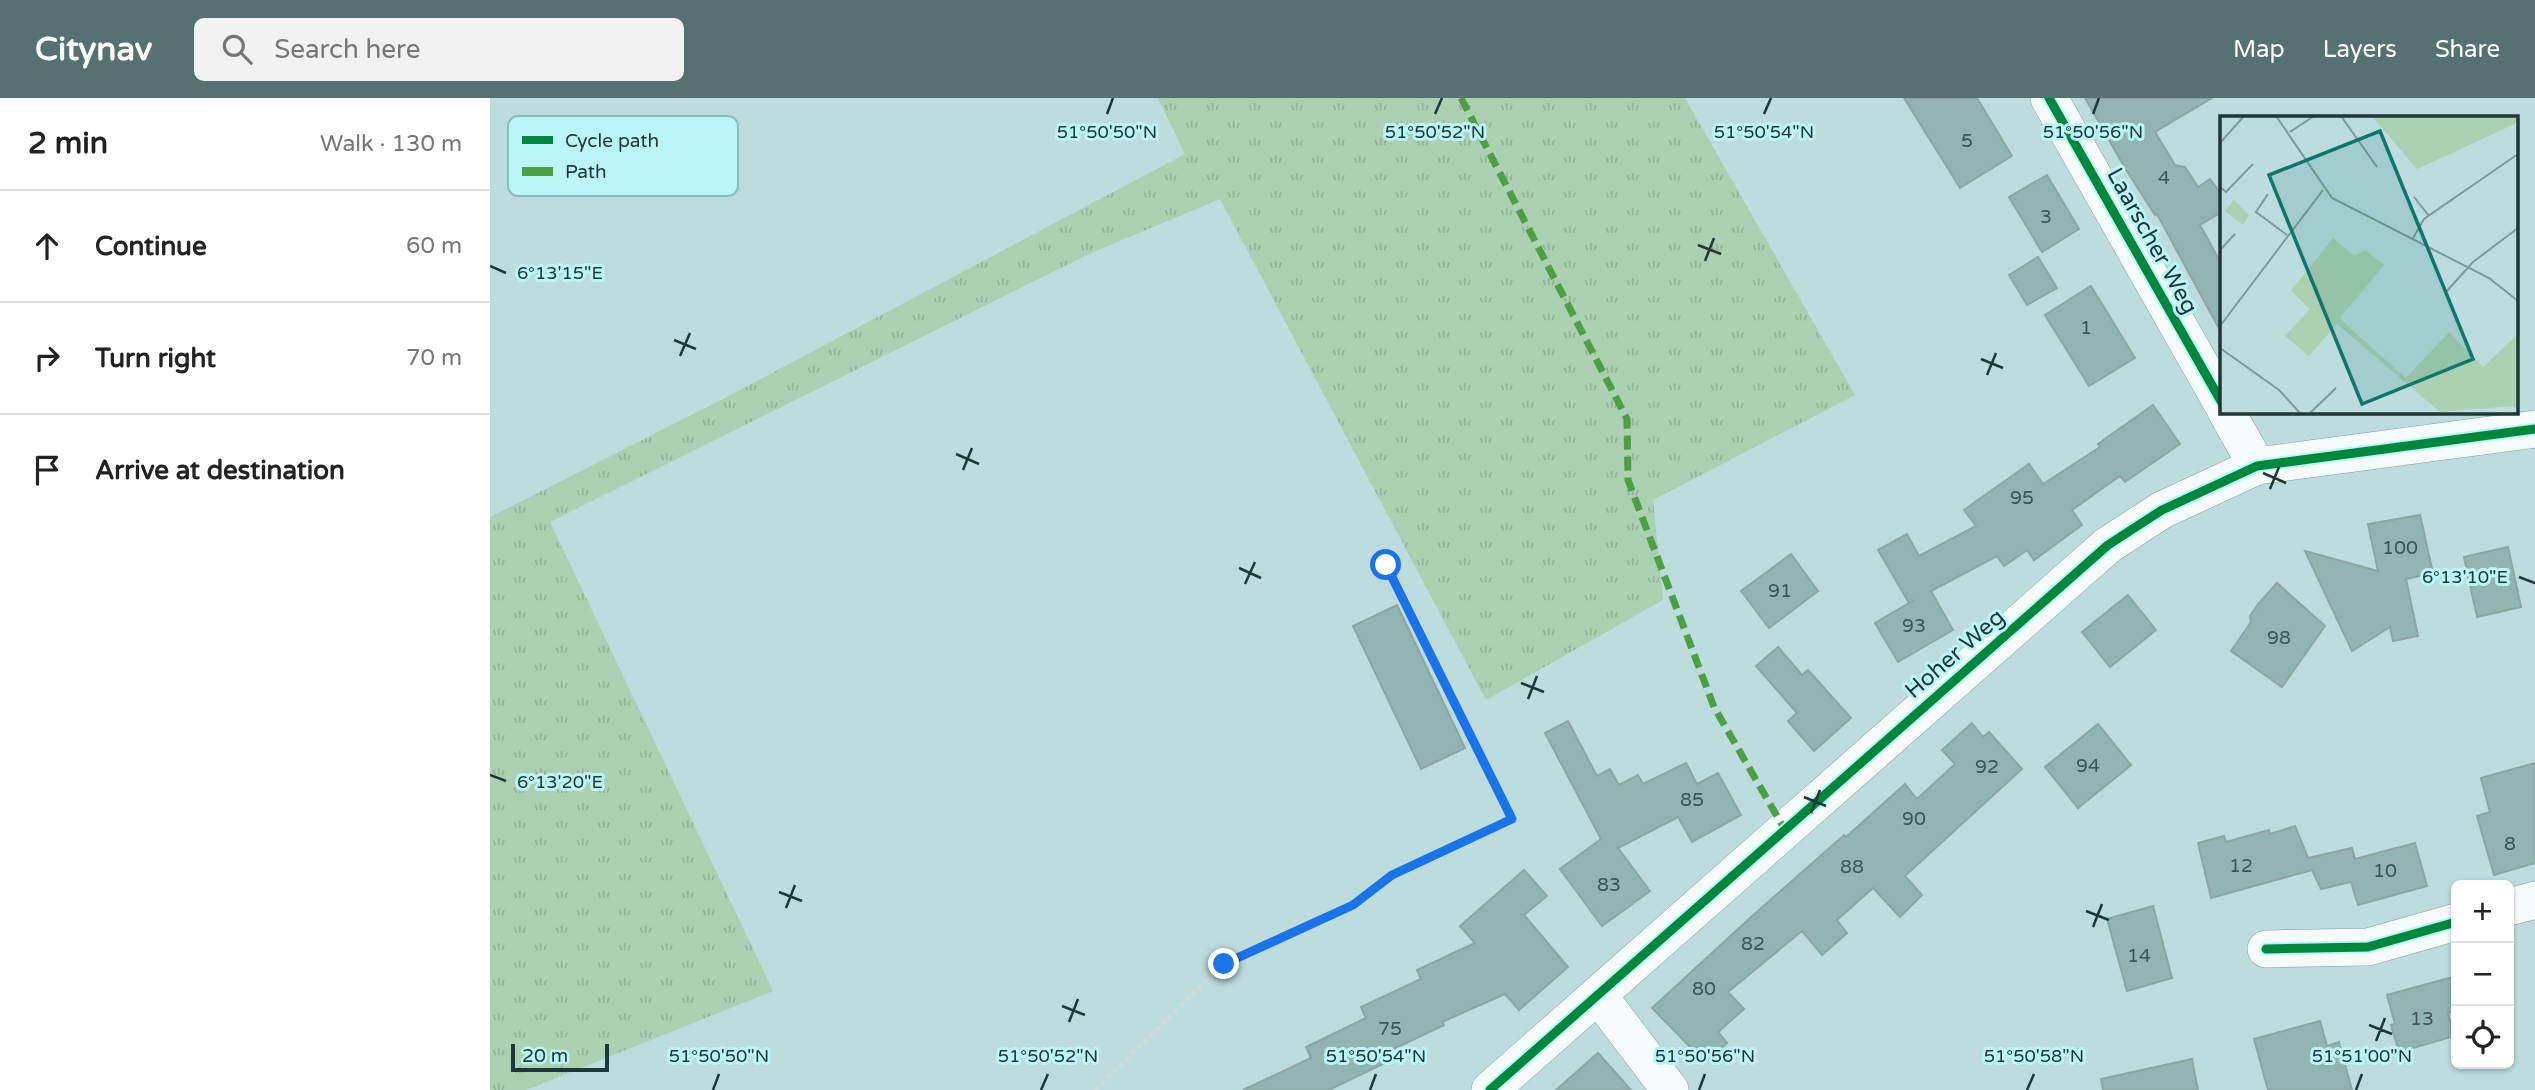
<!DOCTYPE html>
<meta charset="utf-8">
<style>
:root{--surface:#fff;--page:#f2f2f2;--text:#222;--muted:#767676;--line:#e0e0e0;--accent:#567171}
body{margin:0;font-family:"Varela Round",sans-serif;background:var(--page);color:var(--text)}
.controls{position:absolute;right:21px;bottom:21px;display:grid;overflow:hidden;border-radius:10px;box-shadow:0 2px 5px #0004}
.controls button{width:63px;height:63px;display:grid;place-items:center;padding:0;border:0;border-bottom:2px solid var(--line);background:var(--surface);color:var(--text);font:35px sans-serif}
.scale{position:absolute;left:21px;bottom:18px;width:98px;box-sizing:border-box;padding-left:7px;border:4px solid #1f3737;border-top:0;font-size:19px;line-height:24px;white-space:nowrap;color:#1f3737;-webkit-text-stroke:5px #bbf6f7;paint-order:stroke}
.stop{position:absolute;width:21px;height:21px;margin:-16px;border:5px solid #1a73e8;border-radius:50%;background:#fff}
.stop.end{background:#1a73e8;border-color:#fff;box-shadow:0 2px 7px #0008}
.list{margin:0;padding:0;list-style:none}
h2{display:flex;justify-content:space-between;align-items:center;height:91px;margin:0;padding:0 28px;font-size:30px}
h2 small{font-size:23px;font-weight:400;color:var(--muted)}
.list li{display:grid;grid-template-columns:46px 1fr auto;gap:21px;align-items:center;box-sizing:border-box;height:112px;padding:0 28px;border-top:2px solid var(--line)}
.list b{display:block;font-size:26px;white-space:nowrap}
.list em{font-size:23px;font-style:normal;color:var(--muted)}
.icon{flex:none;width:38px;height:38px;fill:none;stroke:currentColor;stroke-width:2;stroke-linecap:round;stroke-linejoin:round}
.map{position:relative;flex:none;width:2045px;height:992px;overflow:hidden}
header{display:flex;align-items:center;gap:42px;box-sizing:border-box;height:98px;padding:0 35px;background:var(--accent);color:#fff}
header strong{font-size:33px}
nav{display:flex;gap:38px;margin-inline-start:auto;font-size:24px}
.search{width:490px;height:63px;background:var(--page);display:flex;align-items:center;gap:18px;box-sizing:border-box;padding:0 24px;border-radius:10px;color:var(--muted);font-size:26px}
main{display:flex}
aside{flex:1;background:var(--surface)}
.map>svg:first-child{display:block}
.grass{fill:url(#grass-tufts)}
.building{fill:#92b5b1;stroke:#8da5a3;stroke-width:2}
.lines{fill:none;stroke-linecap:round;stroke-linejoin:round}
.minor-casing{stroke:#849e9e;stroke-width:38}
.path{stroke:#d0dada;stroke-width:4.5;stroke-dasharray:5 3.5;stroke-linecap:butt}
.minor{stroke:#f5fafa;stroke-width:37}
.quiet{stroke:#4d9f44;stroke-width:7;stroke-dasharray:14 7;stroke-linecap:butt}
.cycleway-casing{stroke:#bbf6f7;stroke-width:13}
.cycleway{stroke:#00873e;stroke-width:9}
.route{stroke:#1a73e8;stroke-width:9}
.ticks{fill:none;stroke:#1f3737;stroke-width:2.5}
.labels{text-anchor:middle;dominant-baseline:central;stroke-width:6;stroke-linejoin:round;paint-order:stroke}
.number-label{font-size:19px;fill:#3c5656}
.street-label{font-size:23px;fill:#1f3737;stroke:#bbf6f7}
.inset-road{fill:none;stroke:#7d9a9b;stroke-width:2}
.view{fill:#0f766e;fill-opacity:0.15;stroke:#0f766e;stroke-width:3.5}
.inset-edge{fill:none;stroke:#1f3737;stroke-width:3.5}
.key{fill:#bbf6f7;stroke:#8cbdbd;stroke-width:2}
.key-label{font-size:19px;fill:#1f3737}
.ticks-label{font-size:18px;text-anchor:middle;fill:#1f3737;stroke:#bbf6f7;stroke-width:6;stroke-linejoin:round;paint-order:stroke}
</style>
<header>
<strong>Citynav</strong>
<div class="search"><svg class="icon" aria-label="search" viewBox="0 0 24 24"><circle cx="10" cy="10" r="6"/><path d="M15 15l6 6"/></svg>Search here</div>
<nav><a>Map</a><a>Layers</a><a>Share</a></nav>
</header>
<main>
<aside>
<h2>2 min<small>Walk · 130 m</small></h2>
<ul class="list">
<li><svg class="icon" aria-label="ahead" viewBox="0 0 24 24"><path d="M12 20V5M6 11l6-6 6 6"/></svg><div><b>Continue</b></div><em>60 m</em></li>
<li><svg class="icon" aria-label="right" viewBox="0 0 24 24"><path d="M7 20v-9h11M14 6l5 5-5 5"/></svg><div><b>Turn right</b></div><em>70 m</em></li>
<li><svg class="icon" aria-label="arrive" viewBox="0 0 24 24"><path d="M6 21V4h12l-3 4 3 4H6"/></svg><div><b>Arrive at destination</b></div></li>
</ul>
</aside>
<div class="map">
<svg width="2045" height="992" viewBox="0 0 2045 992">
<defs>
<pattern id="grass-tufts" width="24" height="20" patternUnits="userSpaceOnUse" patternTransform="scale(1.75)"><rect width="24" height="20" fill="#acd0b2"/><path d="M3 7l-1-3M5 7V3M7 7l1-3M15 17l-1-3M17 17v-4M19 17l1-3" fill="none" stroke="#94b39a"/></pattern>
</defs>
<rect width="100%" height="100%" fill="#bcdcdd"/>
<!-- grass -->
<path class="grass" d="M 668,0 L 1195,0 L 1365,297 L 1163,402 L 1173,502 L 996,602 L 730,101 L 601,155 L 60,424 L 283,893 L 36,992 L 0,992 L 0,419 L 233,301 L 695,56 Z"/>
<!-- building -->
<g class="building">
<path d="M 1414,0 L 1487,0 L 1522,58 L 1470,90 Z"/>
<path d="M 1595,0 L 1722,0 L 1665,34 L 1685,67 L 1695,69 L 1708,89 L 1720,81 L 1732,97 L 1732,114 L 1710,127 L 1732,167 L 1732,236 L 1667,116 L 1665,117 L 1635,70 Z"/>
<path d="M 1557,77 L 1589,131 L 1552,154 L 1519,99 Z"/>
<path d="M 1548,159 L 1567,190 L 1537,207 L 1519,177 Z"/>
<path d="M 1601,188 L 1645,260 L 1599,288 L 1555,217 Z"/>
<path d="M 1663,307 L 1690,346 L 1635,384 L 1630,378 L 1582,412 L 1592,427 L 1544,462 L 1537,452 L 1514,468 L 1507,458 L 1441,493 L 1463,532 L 1408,564 L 1385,525 L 1424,502 L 1419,505 L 1388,452 L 1417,436 L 1429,458 L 1486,428 L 1474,412 L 1539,366 L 1553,386 L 1610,349 L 1608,346 Z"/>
<path d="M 1930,417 L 1943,475 L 1916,481 L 1928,538 L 1903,543 L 1900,529 L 1862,553 L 1815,453 L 1888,473 L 1878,426 Z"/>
<path d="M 2018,449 L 2031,509 L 1987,519 L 1974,459 Z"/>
<path d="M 1301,456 L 1328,493 L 1279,530 L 1251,493 Z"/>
<path d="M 1787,485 L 1835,528 L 1792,589 L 1741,553 L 1761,524 L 1760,518 L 1769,505 Z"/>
<path d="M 1638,497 L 1666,532 L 1620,569 L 1592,534 Z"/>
<path d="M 907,507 L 975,650 L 931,671 L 863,528 Z"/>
<path d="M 1288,549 L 1312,577 L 1318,572 L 1361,620 L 1324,653 L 1298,623 L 1307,615 L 1266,568 Z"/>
<path d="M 1078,623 L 1107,678 L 1120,671 L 1129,687 L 1148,677 L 1153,686 L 1196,665 L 1207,686 L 1228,675 L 1251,717 L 1202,744 L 1188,719 L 1128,750 L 1160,793 L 1112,828 L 1070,771 L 1111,741 L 1055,635 Z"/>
<path d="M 1482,625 L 1493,639 L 1499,634 L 1532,671 L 1415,778 L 1432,797 L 1410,819 L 1383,790 L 1347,822 L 1357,835 L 1332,857 L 1312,833 L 1238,894 L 1254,911 L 1228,934 L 1237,945 L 1218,962 L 1207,950 L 1204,953 L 1162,910 L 1260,820 L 1354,737 L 1356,739 L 1415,686 L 1427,701 L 1465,666 L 1452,652 Z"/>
<path d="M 1608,626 L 1641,667 L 1588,710 L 1555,669 Z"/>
<path d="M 2045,665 L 2045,765 L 2004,777 L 1987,718 L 2000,714 L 1991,680 Z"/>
<path d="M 1805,728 L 1818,760 L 1862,750 L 1865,761 L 1925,745 L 1937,788 L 1868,807 L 1861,784 L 1831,791 L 1822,772 L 1721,800 L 1708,745 L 1734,738 L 1736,744 L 1779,732 L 1780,736 Z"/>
<path d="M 1034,772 L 1057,798 L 1034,817 L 1078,869 L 1029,912 L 1015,896 L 952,924 L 954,927 L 893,956 L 897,964 L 839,992 L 753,992 L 821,960 L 816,949 L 876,920 L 871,909 L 931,881 L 927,872 L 985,845 L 970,828 Z"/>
<path d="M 1663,808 L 1682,880 L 1637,893 L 1617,821 Z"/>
<path d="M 1966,878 L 1966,912 L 1958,915 L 1964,938 L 1909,954 L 1901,927 L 1905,926 L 1897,897 Z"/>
<path d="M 1830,923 L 1837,948 L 1849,944 L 1862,992 L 1778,992 L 1764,941 Z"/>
<path d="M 1108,955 L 1141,992 L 1066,992 Z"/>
<path d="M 1702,961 L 1708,992 L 1613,992 L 1611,981 Z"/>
</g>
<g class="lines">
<!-- minor casing -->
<g class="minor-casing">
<g id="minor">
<path d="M 1559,0 L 1732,305"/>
<path d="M 1736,313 L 1767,368"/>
<path d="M 2019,809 L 2045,802"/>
<path d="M 1776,851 L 1878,849 L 1966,824"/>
<path d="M 1108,897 L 1180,992"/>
<path d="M 1000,992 L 1618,447 L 1672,412 L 1767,368 L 2045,331"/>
</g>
</g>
<!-- path -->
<path class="path" d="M 605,992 L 734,866 L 863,807 L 902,777 L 1022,721 L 896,467"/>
<!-- minor -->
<use href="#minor" class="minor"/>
<!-- quiet -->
<path class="quiet" d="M 971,0 L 1137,321 L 1138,382 L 1224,609 L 1295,732"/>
<!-- cycleway casing -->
<g class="cycleway-casing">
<g id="cycleway">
<path d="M 1559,0 L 1732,305"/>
<path d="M 1776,851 L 1878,849 L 1966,824"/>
<path d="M 1000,992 L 1618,447 L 1672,412 L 1767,368 L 2045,331"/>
</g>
</g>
<!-- cycleway -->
<use href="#cycleway" class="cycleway"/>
</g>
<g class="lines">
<!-- route -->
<path class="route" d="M 734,866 L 863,807 L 902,777 L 1022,721 L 896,467"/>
</g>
<!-- ticks -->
<path class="ticks" d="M 617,16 L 623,0M 945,16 L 952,0M 1274,16 L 1281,0M 1603,16 L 1609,0M 1208,147 L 1231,156M 1215,163 L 1224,140M 0,168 L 16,175M 184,242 L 206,251M 190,258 L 200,235M 1491,261 L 1513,270M 1497,277 L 1506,255M 466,356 L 489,366M 473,372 L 482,350M 1773,375 L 1796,385M 1780,391 L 1789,369M 749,470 L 771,480M 2029,479 L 2045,485M 755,486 L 765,464M 1031,585 L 1054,594M 1038,601 L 1047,578M 0,677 L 16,683M 1314,699 L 1336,708M 1321,715 L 1330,692M 289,794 L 312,803M 296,810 L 305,787M 1596,813 L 1619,822M 1603,829 L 1612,806M 572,908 L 595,917M 579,924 L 588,901M 1879,927 L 1902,936M 1886,943 L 1895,920M 223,992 L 229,976M 551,992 L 558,976M 880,992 L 886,976M 1209,992 L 1215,976M 1537,992 L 1544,976M 1866,992 L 1872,976"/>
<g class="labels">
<!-- number labels -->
<g class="number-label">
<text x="1477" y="43">5</text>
<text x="1674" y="80">4</text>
<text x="1556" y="119">3</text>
<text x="1596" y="230">1</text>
<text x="1532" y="400">95</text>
<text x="1910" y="450">100</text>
<text x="1290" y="493">91</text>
<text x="1424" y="528">93</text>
<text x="1789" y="540">98</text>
<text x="1598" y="668">94</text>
<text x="1497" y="669">92</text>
<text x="1202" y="702">85</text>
<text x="1424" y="721">90</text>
<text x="2020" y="746">8</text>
<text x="1751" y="768">12</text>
<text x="1362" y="769">88</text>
<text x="1895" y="773">10</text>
<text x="1119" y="787">83</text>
<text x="1263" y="846">82</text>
<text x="1649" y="858">14</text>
<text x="1214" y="891">80</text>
<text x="1932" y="921">13</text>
<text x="900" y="931">75</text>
</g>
<!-- street labels -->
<g class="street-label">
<text transform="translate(1662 143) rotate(61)">Laarscher Weg</text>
<text transform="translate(1465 556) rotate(-41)">Hoher Weg</text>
</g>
</g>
<!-- overview -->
<g transform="translate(1730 18)">
<rect width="298" height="298" fill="#bcdcdd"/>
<path d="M 14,84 L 29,99 L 23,109 L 5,95 ZM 113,122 L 134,140 L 145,134 L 164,149 L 120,202 L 132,214 L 186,262 L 229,216 L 263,251 L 297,219 L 297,293 L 292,290 L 220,296 L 117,208 L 89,240 L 65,220 L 90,193 L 71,175 Z" fill="#acd0b2"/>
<path d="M 152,0 L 297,0 L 297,7 L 197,53 Z" fill="#acd0b2"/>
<path class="inset-road" d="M 56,0 L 112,82 L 269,162 L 298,185M 121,0 L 157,51M 70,16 L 94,0M 0,27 L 24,0M 0,71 L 6,76 L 33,48M 48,78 L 36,96 L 67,119M 194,81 L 209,100M 192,124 L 204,103 L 298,38M 0,134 L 15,118M 226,176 L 253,146 L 298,112M 0,210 L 103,74M 0,232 L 59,274 L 80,297M 90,297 L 116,272"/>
<path class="view" d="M 160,15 L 253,243 L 142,288 L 49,59 Z"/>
<rect width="298" height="298" class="inset-edge"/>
</g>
<!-- legend -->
<rect x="18" y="18" width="230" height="80" rx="10" class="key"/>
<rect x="32" y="38" width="31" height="8" fill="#00873e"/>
<rect x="32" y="69" width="31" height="9" fill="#4d9f44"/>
<g class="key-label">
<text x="75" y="49">Cycle path</text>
<text x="75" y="80">Path</text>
</g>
<g class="ticks-label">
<text x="617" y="40">51°50'50"N</text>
<text x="945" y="40">51°50'52"N</text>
<text x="1274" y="40">51°50'54"N</text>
<text x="1603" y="40">51°50'56"N</text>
<text x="70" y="181">6°13'15"E</text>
<text x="1975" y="485">6°13'10"E</text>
<text x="70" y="690">6°13'20"E</text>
<text x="229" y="964">51°50'50"N</text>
<text x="558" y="964">51°50'52"N</text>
<text x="886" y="964">51°50'54"N</text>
<text x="1215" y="964">51°50'56"N</text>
<text x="1544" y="964">51°50'58"N</text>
<text x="1872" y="964">51°51'00"N</text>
</g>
</svg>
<div class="controls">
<button>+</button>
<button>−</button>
<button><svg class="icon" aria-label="locate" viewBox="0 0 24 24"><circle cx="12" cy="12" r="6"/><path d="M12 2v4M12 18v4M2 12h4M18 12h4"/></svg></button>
</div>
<div class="scale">20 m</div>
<div class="stop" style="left:896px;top:467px"></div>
<div class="stop end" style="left:734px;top:866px"></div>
</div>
</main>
